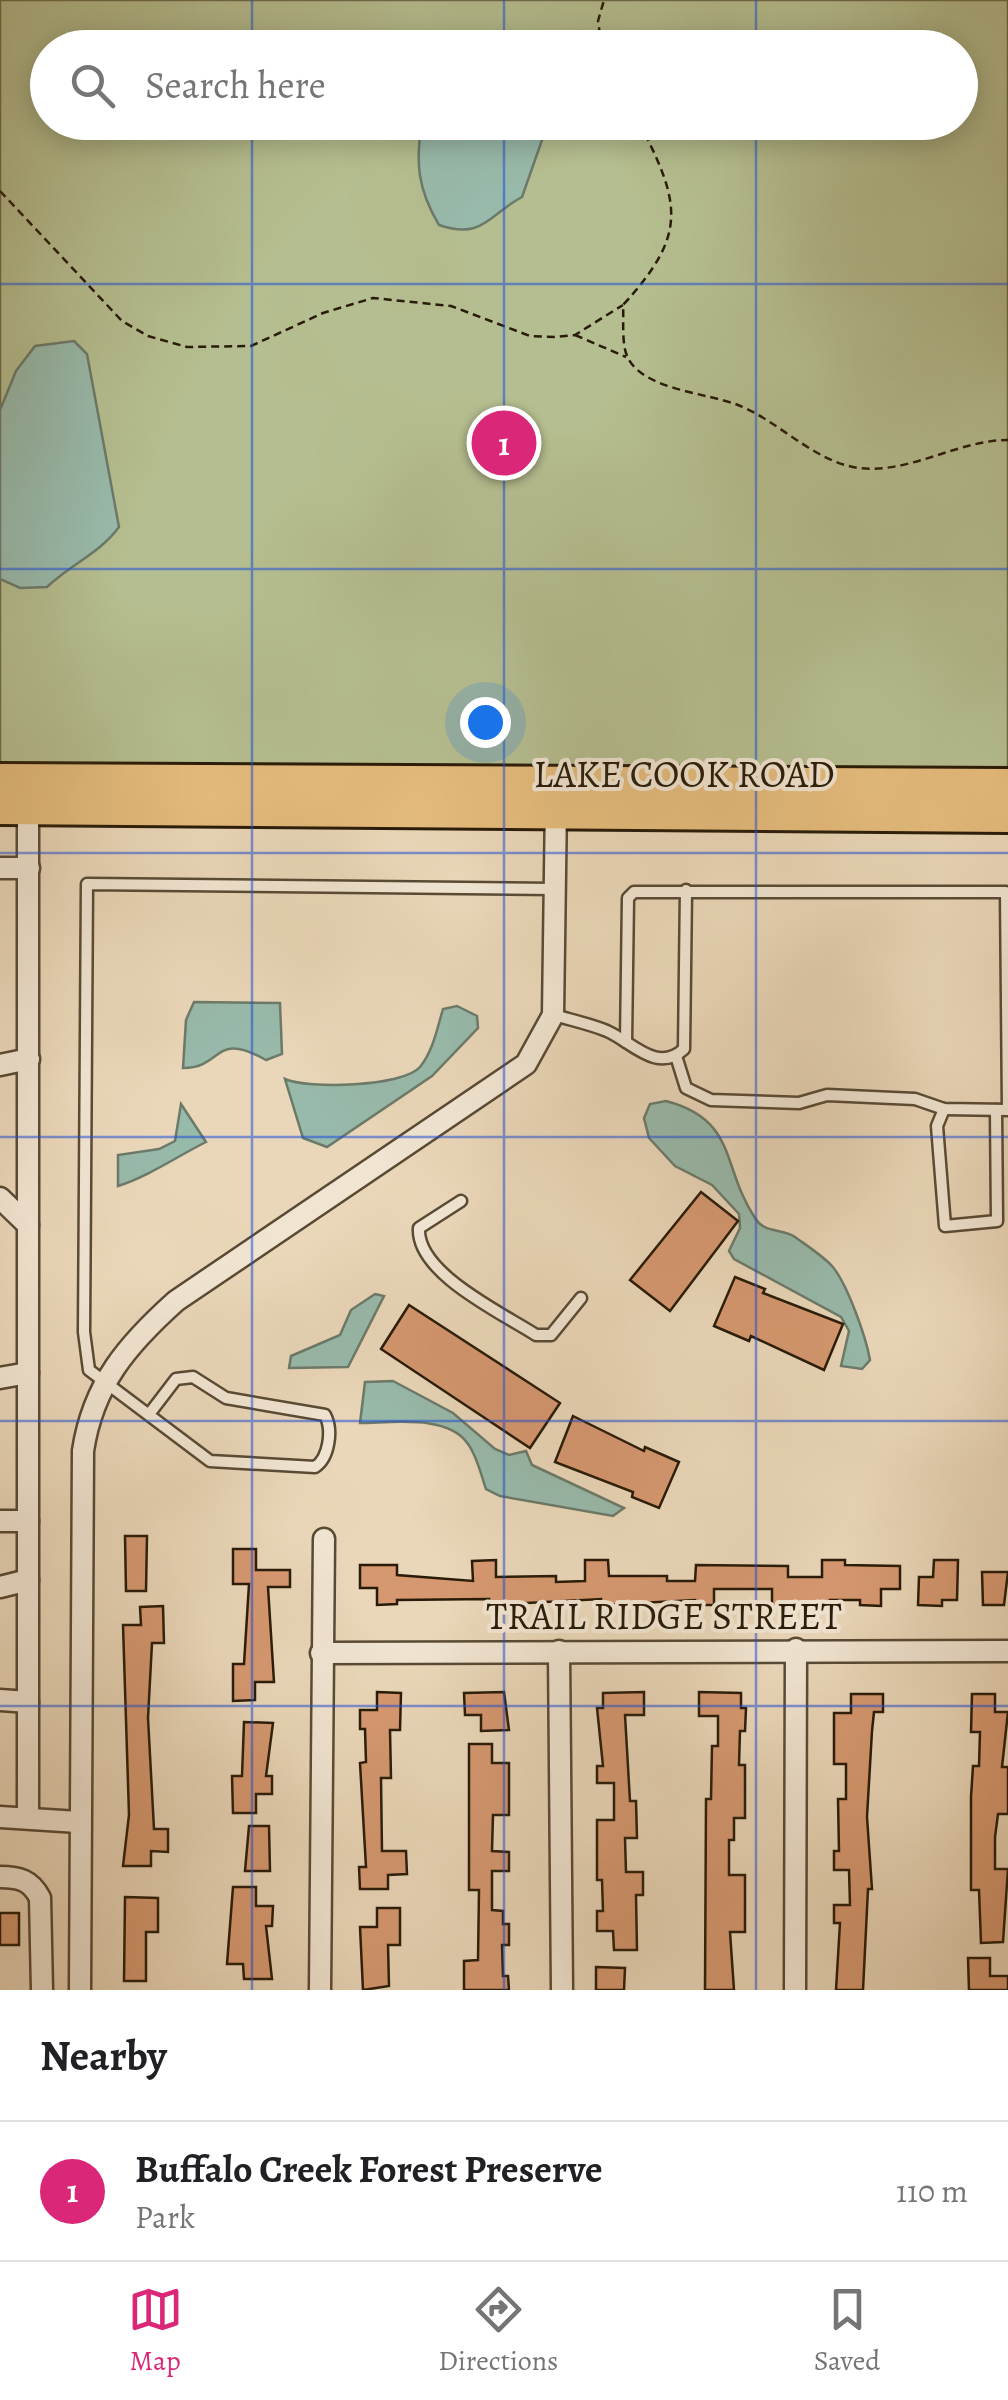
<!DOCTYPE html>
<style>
:root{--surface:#fff;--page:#f2f2f2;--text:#202124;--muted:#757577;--line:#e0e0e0;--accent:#db2777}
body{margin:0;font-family:Alegreya,serif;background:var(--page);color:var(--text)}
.you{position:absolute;left:485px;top:722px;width:35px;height:35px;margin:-25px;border:8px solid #fff;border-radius:50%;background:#1a73e8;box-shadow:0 0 0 15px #1a73e833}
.badge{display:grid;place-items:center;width:65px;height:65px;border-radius:50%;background:var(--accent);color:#fff;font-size:32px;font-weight:700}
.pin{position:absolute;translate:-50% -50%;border:5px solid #fff;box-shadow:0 2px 10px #0006}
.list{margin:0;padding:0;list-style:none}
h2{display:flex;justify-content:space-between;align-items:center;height:130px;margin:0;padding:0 40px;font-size:42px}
h2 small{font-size:32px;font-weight:400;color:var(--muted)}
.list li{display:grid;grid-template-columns:65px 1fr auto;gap:30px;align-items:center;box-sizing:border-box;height:140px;padding:0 40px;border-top:2px solid var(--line)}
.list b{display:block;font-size:38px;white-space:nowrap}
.list p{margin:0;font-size:32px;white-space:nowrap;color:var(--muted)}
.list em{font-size:32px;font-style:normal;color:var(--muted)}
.icon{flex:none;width:55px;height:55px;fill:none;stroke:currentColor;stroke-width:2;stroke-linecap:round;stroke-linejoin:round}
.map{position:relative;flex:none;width:1008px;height:1990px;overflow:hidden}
.search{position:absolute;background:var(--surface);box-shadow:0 5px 25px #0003;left:30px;right:30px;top:30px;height:110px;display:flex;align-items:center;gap:25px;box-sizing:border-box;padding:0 35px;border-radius:55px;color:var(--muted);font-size:38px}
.sheet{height:270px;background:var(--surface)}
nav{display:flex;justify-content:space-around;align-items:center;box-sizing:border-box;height:140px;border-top:2px solid var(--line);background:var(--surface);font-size:28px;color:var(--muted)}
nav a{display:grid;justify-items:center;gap:5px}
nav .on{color:var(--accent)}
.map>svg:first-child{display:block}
.green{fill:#b5be90;stroke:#6f6c4c;stroke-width:2.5;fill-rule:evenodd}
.water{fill:#98baab;stroke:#6c7a6a;stroke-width:2.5}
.building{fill:#d69870;stroke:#291b08;stroke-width:2.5}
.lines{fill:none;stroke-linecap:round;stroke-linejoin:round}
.service-casing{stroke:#594a34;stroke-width:15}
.minor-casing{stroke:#594a34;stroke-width:25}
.primary-casing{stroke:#291b08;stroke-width:38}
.path{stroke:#291b08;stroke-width:2.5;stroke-dasharray:8 5;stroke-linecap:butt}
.service{stroke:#f1e5d2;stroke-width:10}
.minor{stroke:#f1e5d2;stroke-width:20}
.primary{stroke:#e5bc7c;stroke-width:32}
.grid{fill:none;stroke:#1d4ed8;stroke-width:2.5;stroke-opacity:0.55}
.labels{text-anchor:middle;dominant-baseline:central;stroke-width:8;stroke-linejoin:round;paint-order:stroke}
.street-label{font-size:38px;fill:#291b08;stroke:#f1e5d2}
</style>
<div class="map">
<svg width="1008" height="1990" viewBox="0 0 1008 1990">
<rect width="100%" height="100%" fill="#ead7b9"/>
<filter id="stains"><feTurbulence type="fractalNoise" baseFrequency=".002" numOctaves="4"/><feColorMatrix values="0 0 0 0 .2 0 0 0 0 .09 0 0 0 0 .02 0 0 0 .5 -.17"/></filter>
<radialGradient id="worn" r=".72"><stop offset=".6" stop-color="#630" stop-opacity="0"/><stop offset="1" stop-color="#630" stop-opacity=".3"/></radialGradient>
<!-- green -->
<path class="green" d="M 0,0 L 1008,0 L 1008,773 L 0,764 ZM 48,48 L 960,48 L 960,122 L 48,122 Z"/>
<!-- water -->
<g class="water">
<path d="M 422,123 L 422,122 L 548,123 L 522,197 C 488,215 483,240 439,225 C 418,190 415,162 422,123 Z"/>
<path d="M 74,341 L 87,354 L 119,527 C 100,553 71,564 47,587 L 20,588 L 0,579 L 0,410 L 16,371 L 35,346 Z"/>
<path d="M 194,1002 L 280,1003 L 282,1054 L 266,1060 C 213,1030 224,1068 183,1068 L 186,1020 Z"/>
<path d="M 457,1006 L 477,1016 L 478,1028 L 432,1076 L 327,1147 L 303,1138 L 285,1079 C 307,1089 403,1087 420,1067 C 433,1051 437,1029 443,1009 Z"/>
<path d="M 666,1101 C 738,1120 721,1167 755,1218 C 765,1234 781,1228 795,1237 C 806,1245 823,1256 832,1266 C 847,1283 866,1337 870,1360 L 862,1369 L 841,1366 L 849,1331 L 841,1317 L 734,1259 L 729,1251 L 740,1228 L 739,1214 L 712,1185 L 675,1166 L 649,1138 L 644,1118 L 650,1104 Z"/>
<path d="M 181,1104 L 206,1142 C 176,1157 149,1176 118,1186 L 118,1155 L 159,1149 L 175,1141 Z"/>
<path d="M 375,1294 L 384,1296 L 348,1367 L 289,1368 L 291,1356 L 340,1335 L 351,1310 Z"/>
<path d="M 393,1381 L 453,1413 L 495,1449 L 509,1455 L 526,1451 L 532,1465 L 624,1508 L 613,1516 L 500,1496 L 486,1489 C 481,1475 477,1456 468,1444 C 448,1414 392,1423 360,1423 L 365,1382 Z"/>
</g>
<!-- building -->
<g class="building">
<path d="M 701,1192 L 738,1221 L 670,1311 L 630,1280 Z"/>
<path d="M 735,1277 L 765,1289 L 763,1293 L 843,1324 L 824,1370 L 751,1336 L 749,1341 L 714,1326 Z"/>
<path d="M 409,1305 L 560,1403 L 530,1448 L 381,1349 Z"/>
<path d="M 573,1416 L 644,1451 L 645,1447 L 679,1462 L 659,1508 L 632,1497 L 633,1492 L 555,1462 Z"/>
<path d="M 125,1536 L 147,1536 L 146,1591 L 126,1591 Z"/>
<path d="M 233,1549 L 256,1549 L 256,1570 L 290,1570 L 290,1587 L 268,1587 L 274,1682 L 255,1682 L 255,1700 L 233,1701 L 233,1664 L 244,1664 L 249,1584 L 233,1584 Z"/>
<path d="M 496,1560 L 496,1577 L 556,1576 L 556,1582 L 585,1581 L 585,1560 L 608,1560 L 609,1576 L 667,1576 L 667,1581 L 695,1581 L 696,1565 L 788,1566 L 788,1577 L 822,1577 L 822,1560 L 845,1560 L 845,1565 L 900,1566 L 900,1589 L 881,1589 L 881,1606 L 860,1605 L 860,1600 L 830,1600 L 830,1606 L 772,1605 L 772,1589 L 714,1589 L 714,1605 L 695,1605 L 695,1600 L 601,1605 L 601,1599 L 489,1605 L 489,1599 L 397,1600 L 397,1604 L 377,1605 L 377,1588 L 360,1588 L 360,1565 L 397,1565 L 397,1575 L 473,1581 L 472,1561 Z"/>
<path d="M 934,1560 L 958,1560 L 957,1600 L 942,1600 L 942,1606 L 918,1605 L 919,1577 L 933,1577 Z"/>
<path d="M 982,1572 L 1008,1572 L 1004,1605 L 983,1605 Z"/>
<path d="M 163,1606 L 164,1643 L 152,1643 L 148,1718 L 154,1829 L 168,1829 L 168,1852 L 151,1851 L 151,1866 L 123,1866 L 129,1815 L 123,1625 L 141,1625 L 140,1607 Z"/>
<path d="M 377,1692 L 401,1693 L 400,1730 L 390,1730 L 391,1778 L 381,1778 L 382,1851 L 406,1851 L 407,1874 L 388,1875 L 388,1889 L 360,1889 L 359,1867 L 366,1867 L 360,1763 L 366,1762 L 365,1729 L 360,1729 L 360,1710 L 377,1710 Z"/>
<path d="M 504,1692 L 509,1730 L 481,1731 L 481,1715 L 465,1715 L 464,1693 Z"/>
<path d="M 644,1692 L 644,1715 L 625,1715 L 630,1801 L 636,1801 L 637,1838 L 625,1838 L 626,1872 L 643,1872 L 643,1895 L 636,1895 L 637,1950 L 614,1950 L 613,1931 L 597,1931 L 597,1911 L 603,1911 L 602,1880 L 597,1880 L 597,1820 L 614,1820 L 614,1783 L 597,1783 L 597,1766 L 603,1766 L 597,1708 L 603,1708 L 603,1693 Z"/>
<path d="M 699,1692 L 741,1693 L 741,1708 L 746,1708 L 745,1731 L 740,1731 L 739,1765 L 745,1765 L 745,1818 L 734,1818 L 734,1840 L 729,1840 L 729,1875 L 745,1875 L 745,1932 L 730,1932 L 734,1990 L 705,1990 L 706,1799 L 711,1799 L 712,1746 L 718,1746 L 718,1716 L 699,1716 Z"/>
<path d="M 851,1694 L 883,1694 L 883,1712 L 874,1712 L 872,1731 L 867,1817 L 872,1889 L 868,1889 L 863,1990 L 836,1990 L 840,1923 L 834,1923 L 834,1905 L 850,1905 L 849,1870 L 834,1870 L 834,1851 L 839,1851 L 838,1799 L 846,1799 L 846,1764 L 834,1764 L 834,1713 L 851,1713 Z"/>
<path d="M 972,1694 L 995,1694 L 995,1712 L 1008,1712 L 1002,1767 L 1008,1767 L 1008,1814 L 998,1814 L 995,1837 L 995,1869 L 1008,1869 L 1003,1942 L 981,1943 L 979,1890 L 971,1890 L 971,1797 L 973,1766 L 979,1766 L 980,1732 L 971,1732 Z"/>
<path d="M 244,1722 L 273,1723 L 266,1776 L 272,1776 L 272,1794 L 256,1794 L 256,1813 L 233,1813 L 232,1776 L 242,1776 Z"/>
<path d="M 469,1744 L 492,1744 L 492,1763 L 509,1763 L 509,1815 L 493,1815 L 492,1851 L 509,1852 L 509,1871 L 492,1871 L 492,1910 L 503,1911 L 503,1924 L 509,1924 L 509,1945 L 502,1945 L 503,1976 L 508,1976 L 509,1990 L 464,1990 L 464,1961 L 478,1960 L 479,1890 L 469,1890 Z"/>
<path d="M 249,1826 L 269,1826 L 270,1871 L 245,1871 Z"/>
<path d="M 233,1887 L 256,1887 L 256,1906 L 273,1906 L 272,1926 L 266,1926 L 272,1979 L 244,1979 L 243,1964 L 227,1964 Z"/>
<path d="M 125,1897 L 158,1898 L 158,1932 L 146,1932 L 146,1981 L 124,1981 Z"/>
<path d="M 377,1908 L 400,1908 L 400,1945 L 388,1945 L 389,1986 L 363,1990 L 360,1927 L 377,1927 Z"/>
<rect x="0" y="1913" width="19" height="32"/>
<path d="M 968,1958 L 990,1958 L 990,1976 L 1008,1976 L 1008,1990 L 969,1990 Z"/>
<path d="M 596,1967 L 625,1968 L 624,1990 L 596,1990 Z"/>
</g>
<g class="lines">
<!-- service casing -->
<g class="service-casing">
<g id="service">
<path d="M 554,1015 C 571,1020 590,1024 607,1031 C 632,1042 657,1074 684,1049 L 686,890"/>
<path d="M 626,1042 L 628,898 L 634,892 L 1006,892 L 1008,1110 L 944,1109 L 915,1099 L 827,1095 L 799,1103 L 711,1100 L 686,1088 L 676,1056"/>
<path d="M 944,1109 L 937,1126 L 945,1226 L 997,1221 L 996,1110"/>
<path d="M 461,1201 L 419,1228 C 416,1273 502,1313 536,1335 L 551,1335 L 581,1298"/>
<path d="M 150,1413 L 176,1379 L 193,1377 L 226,1398 L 325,1415 C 333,1430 329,1458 315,1467 L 210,1461 L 89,1370 L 84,1332 L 87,884 L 554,889"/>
</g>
</g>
<!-- minor casing -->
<g class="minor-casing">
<g id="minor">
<path d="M 28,798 L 28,1816"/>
<path d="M 0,868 L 29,868"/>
<path d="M 0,1065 L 29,1059"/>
<path d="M 0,1198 L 28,1225"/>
<path d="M 0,1378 L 28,1373"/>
<path d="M 0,1521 L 28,1521"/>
<path d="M 0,1587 L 28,1580"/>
<path d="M 559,1651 L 562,1990"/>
<path d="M 321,1653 L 1008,1651"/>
<path d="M 0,1700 L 28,1702"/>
<path d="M 0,1817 L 78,1822"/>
<path d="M 0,1877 C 19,1877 31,1880 40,1898 L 42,1990"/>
<path d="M 80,1990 L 83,1451 C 93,1384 128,1344 176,1301 L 526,1064 L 553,1015 L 556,802"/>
<path d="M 320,1990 L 324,1539"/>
<path d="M 795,1990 L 796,1649"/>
</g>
</g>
<!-- primary casing -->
<g class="primary-casing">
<g id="primary">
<path d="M 0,780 L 1008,785"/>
<path d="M 0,808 L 1008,816"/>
</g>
</g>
<!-- path -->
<g class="path">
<path d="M 602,48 L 598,21 L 604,0"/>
<path d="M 639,122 C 681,204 688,234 623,305 C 624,319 621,345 628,358 C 644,390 708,393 738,405 C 779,421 814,462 859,468 C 910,474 958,440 1008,440"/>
<path d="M 0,191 L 122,321 L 148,336 L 187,347 L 251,346 L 323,313 L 373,298 L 451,306 L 530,336 L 555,337 L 575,335 L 623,305"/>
<path d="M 575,335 L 626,357"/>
</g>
<!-- service -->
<use href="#service" class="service"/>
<!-- minor -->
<use href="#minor" class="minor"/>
<!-- primary -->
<use href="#primary" class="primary"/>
</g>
<!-- grid -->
<path class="grid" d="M 252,0 L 252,48M 504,0 L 504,48M 756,0 L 756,48M 252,122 L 252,1990M 504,122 L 504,1990M 756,122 L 756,1990M 0,284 L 1008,284M 0,569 L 1008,569M 0,853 L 1008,853M 0,1137 L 1008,1137M 0,1421 L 1008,1421M 0,1706 L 1008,1706"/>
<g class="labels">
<!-- street labels -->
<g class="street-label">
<text x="684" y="774">LAKE COOK ROAD</text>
<text x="664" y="1616">TRAIL RIDGE STREET</text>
</g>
</g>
<rect width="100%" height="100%" filter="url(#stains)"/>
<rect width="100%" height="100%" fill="url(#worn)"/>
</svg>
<div class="you"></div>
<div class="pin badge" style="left:504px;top:443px">1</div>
<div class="search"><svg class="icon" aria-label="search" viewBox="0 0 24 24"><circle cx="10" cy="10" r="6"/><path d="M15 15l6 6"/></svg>Search here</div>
</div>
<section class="sheet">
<h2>Nearby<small></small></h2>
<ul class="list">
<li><span class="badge">1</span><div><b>Buffalo Creek Forest Preserve</b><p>Park</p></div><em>110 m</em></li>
</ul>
</section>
<nav>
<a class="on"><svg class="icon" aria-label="map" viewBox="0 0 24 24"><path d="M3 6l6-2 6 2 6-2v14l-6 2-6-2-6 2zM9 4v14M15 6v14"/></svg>Map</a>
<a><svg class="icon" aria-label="directions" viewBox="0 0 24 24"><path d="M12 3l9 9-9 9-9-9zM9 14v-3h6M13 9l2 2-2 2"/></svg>Directions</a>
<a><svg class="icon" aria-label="saved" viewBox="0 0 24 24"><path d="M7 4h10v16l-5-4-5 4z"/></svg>Saved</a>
</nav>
